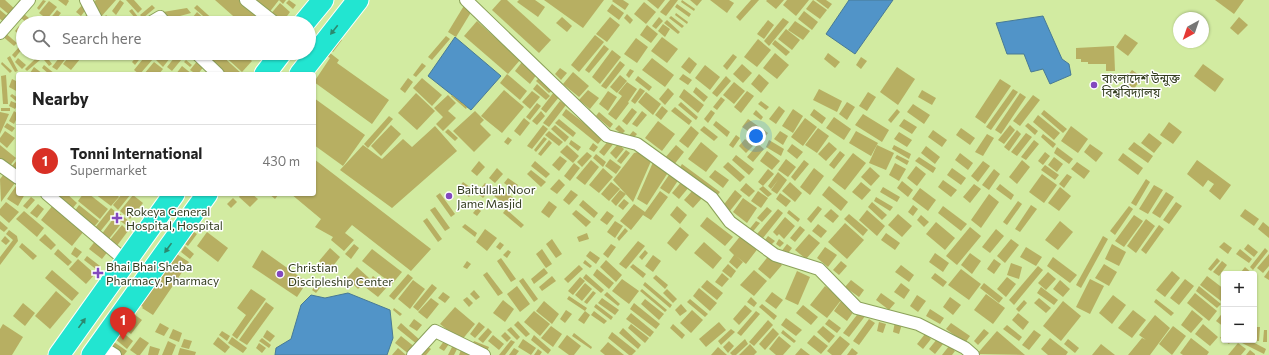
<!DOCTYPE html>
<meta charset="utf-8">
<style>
:root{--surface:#fff;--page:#f2f2f2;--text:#222;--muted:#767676;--line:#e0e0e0;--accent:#d93025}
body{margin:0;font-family:Commissioner,"Noto Sans Bengali",sans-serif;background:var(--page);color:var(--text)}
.controls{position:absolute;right:12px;bottom:12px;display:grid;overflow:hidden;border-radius:4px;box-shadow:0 1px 3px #0004}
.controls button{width:36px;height:36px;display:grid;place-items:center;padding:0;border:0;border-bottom:1px solid var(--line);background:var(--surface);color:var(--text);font:20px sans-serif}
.compass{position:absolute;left:1173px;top:12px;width:36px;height:36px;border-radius:50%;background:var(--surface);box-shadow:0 1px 3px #0004;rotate:220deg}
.you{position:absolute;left:756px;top:136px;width:14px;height:14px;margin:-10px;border:3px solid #fff;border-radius:50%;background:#1a73e8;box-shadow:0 0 0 6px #1a73e833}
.badge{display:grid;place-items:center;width:26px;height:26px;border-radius:50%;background:var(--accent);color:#fff;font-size:13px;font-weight:700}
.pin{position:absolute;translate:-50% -33px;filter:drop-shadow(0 1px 2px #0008)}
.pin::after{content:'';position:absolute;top:21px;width:14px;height:12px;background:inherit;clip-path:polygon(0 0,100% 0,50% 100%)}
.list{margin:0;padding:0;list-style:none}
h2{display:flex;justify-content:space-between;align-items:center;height:52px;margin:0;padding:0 16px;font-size:17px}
h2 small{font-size:13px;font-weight:400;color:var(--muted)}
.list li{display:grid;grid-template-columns:26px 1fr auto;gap:12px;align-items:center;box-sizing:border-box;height:72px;padding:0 16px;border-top:1px solid var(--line)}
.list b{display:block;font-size:15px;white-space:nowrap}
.list p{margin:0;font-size:13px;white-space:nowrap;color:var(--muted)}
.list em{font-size:13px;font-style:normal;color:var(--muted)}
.icon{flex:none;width:22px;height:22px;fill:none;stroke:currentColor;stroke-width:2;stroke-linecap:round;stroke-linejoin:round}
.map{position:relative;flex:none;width:1269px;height:355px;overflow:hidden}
.search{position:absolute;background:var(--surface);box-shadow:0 1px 3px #0004;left:16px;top:16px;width:300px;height:44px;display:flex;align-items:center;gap:10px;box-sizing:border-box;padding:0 14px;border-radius:22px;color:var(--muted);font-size:15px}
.panel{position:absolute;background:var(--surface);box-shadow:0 1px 3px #0004;left:16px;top:72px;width:300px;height:124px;border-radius:4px}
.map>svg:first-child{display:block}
.water{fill:#5194c8;stroke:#487a95}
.building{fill:#b7af62}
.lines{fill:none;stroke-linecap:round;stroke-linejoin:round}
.street-casing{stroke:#8ba15a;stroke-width:14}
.highway-casing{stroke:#fff;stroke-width:23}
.street{stroke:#fff;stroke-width:12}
.highway{stroke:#22e5d1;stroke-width:21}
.oneway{fill:#2b896f}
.poi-dot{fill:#8349bf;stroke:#fff;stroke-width:1.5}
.labels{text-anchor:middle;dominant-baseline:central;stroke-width:3;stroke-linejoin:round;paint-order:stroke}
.poi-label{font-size:12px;fill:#333d1f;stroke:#fff;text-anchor:start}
</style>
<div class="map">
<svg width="1269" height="355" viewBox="0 0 1269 355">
<rect width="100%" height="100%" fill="#d2eba1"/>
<!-- water -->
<g class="water">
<path d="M 849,0 L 893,0 L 855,54 L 826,34 Z"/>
<path d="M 1043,16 L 1062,59 L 1069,64 L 1071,75 L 1050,84 L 1043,69 L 1031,72 L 1024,54 L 1007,54 L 996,23 Z"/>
<path d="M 455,37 L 501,76 L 471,110 L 428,76 Z"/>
<path d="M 348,293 L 390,310 L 393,338 L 387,355 L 275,355 L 276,348 L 291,339 L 301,305 L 311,295 L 325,298 Z"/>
</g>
<!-- building -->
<g class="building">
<path d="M 0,0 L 5,0 L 17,11 L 12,17 L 0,7 Z"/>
<path d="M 43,0 L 46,1 L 39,10 L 37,8 Z"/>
<path d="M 58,0 L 68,0 L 69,1 L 66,6 Z"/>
<path d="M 96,0 L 116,0 L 99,19 L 91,5 Z"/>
<path d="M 120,0 L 124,3 L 116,15 L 112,11 Z"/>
<path d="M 126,0 L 134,0 L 142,9 L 138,13 Z"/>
<path d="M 215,0 L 245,0 L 271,23 L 241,23 Z"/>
<path d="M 251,0 L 286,0 L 283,4 L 279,0 L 268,14 Z"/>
<path d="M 289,0 L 296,5 L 293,9 L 286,3 Z"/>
<path d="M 501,0 L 507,0 L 551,40 L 539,53 L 492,10 Z"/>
<path d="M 519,0 L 535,0 L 545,7 L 538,17 L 517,2 Z"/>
<path d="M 544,0 L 604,0 L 583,28 Z"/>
<path d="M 613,0 L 623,0 L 629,4 L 625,10 L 612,1 Z"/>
<path d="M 647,0 L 665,0 L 658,9 Z"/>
<path d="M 670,0 L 678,0 L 666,16 L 660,12 Z"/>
<path d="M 682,0 L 695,9 L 694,11 L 681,2 Z"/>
<path d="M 690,0 L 702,0 L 697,6 Z"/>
<path d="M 710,0 L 729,0 L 734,3 L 727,13 Z"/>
<path d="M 751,0 L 759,0 L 740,21 L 736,17 Z"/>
<path d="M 767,0 L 784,0 L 776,9 L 766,1 Z"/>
<path d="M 787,0 L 809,0 L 796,16 L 783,5 Z"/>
<path d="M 813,0 L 827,10 L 820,19 L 806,9 Z"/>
<path d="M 816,0 L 826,0 L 832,4 L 828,9 Z"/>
<path d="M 1215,0 L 1244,0 L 1234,14 Z"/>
<path d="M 49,1 L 57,7 L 47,19 L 39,13 Z"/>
<path d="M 644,2 L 656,12 L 646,24 L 634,14 Z"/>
<path d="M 280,3 L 290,12 L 282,23 L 278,23 L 269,16 Z"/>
<path d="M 83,4 L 87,8 L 81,16 L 76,12 Z"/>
<path d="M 465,4 L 473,9 L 456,37 L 448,32 Z"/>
<path d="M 612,4 L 624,13 L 619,20 L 607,11 Z"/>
<path d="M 677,4 L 691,14 L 689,17 L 675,7 Z"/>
<path d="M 152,5 L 155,8 L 143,18 L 140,15 Z"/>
<path d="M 197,5 L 217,23 L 211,23 L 194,8 Z"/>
<path d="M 187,8 L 191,13 L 180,16 L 173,23 L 170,23 L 163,12 Z"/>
<path d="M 132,9 L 138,17 L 135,18 L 129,11 Z"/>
<path d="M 0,10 L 11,19 L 7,24 L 0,19 Z"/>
<path d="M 57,10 L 61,13 L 53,23 L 49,20 Z"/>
<path d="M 804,11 L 818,22 L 812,30 L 798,19 Z"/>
<path d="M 197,12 L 209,23 L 188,23 Z"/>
<path d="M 676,13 L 688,22 L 687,24 L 675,15 Z"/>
<path d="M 24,14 L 35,23 L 27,23 L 21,18 Z"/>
<path d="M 87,14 L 93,19 L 90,23 L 80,23 Z"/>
<path d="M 627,14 L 633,20 L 630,24 L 624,18 Z"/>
<path d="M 106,15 L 116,23 L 106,23 L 102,20 Z"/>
<path d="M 230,16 L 238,23 L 224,23 Z"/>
<path d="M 671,16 L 684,26 L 682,28 L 669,18 Z"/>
<path d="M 62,17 L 69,23 L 56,23 Z"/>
<path d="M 180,17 L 187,23 L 174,23 Z"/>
<path d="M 562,17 L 572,26 L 567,32 L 556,23 Z"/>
<path d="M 610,17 L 620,25 L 607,42 L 596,34 Z"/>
<path d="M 659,17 L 663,21 L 656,29 L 652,26 Z"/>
<path d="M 1239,17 L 1248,25 L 1238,35 L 1230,28 Z"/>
<path d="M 783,18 L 789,22 L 769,46 L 764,41 Z"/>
<path d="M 667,20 L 680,32 L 678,34 L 664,23 Z"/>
<path d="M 768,20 L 774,25 L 764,39 L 757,34 Z"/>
<path d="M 477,21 L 520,60 L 508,74 L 464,36 Z"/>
<path d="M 795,21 L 810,31 L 803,40 L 788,30 Z"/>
<path d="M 663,24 L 670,29 L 665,37 L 658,31 Z"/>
<path d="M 647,25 L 658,34 L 651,43 L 640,35 Z"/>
<path d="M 19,26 L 23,29 L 23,38 L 15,31 Z"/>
<path d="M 786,29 L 800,40 L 792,50 L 778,39 Z"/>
<path d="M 4,32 L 17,43 L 14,46 L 1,35 Z"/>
<path d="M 1125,34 L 1138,43 L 1128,56 L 1116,47 Z"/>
<path d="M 337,35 L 342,40 L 333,52 L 327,47 Z"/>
<path d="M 595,35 L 604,42 L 579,72 L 571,65 Z"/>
<path d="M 446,36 L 450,39 L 432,60 L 428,57 Z"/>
<path d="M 662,37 L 678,49 L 667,63 L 651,51 Z"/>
<path d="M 636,38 L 648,47 L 637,63 L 624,54 Z"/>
<path d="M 758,39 L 771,50 L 757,67 L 744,57 Z"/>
<path d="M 775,40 L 790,52 L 786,56 L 772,44 Z"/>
<path d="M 604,45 L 609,49 L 589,73 L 585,70 Z"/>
<path d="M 1114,46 L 1115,71 L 1106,71 L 1106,64 L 1088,64 L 1088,62 L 1081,62 L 1081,59 L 1076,59 L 1076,48 Z"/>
<path d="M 19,47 L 22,49 L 15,58 L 12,55 Z"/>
<path d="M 325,49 L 339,60 L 337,63 L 389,100 L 372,124 L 314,82 L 330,58 L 322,53 Z"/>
<path d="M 612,50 L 621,57 L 600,84 L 592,77 Z"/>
<path d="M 42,53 L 44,53 L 52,64 L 49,66 L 40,55 Z"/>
<path d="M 47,53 L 58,53 L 60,55 L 56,60 Z"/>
<path d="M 63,53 L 70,53 L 57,70 L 52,67 Z"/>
<path d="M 72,53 L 85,53 L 71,70 L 63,64 Z"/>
<path d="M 149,53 L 174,53 L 163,67 Z"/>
<path d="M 178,53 L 186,54 L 172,71 L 167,67 Z"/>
<path d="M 198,53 L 219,53 L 242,74 L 221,74 Z"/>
<path d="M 221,53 L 243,53 L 252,61 L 242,72 Z"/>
<path d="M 775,53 L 789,65 L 777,79 L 763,68 Z"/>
<path d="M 828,53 L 840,62 L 835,68 L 824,59 Z"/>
<path d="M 139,54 L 142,56 L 135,65 L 132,62 Z"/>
<path d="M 147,54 L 153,59 L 140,74 L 139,74 L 134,70 Z"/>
<path d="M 733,54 L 737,57 L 727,70 L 723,66 Z"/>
<path d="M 10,56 L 18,71 L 15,72 L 7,58 Z"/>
<path d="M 37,57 L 40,60 L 27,71 L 25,69 Z"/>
<path d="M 689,57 L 697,64 L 690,74 L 681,67 Z"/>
<path d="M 861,57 L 867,61 L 861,69 L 856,65 Z"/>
<path d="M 18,58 L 26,65 L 22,69 L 15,62 Z"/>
<path d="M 652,58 L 674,75 L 665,87 L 642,70 Z"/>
<path d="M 186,60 L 192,65 L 190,67 L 184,62 Z"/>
<path d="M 198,60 L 205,65 L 198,74 L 196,74 L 190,70 Z"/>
<path d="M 620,61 L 625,65 L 606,89 L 601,86 Z"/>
<path d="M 2,62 L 12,71 L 10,73 L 1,64 Z"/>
<path d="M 154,62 L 163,69 L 159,74 L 144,74 Z"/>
<path d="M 522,62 L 537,74 L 530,84 L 515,71 Z"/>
<path d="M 422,63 L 426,66 L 416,77 L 413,75 Z"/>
<path d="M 742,64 L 752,73 L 743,83 L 733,74 Z"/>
<path d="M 1203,64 L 1224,79 L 1215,92 L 1194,76 Z"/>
<path d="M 44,65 L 55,74 L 49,74 L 42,68 Z"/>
<path d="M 705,65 L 720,77 L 710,90 L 695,78 Z"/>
<path d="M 182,66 L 192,74 L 176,74 Z"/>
<path d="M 34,67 L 43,74 L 31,74 L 30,73 Z"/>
<path d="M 897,67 L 915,79 L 898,105 L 880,92 Z"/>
<path d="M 560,68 L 567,73 L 561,80 L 555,74 Z"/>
<path d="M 630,69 L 634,71 L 629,78 L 626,75 Z"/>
<path d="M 1132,70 L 1142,77 L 1134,89 L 1123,81 Z"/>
<path d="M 573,72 L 589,86 L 579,97 L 563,84 Z"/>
<path d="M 507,74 L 527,91 L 520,100 L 500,83 Z"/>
<path d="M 683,74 L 692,80 L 688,85 L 679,79 Z"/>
<path d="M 759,74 L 769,83 L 761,93 L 751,84 Z"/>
<path d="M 6,75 L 8,104 L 3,104 L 1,76 Z"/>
<path d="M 620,75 L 627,81 L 617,93 L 610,87 Z"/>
<path d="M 638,76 L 652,87 L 649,91 L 635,80 Z"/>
<path d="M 726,76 L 731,81 L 717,97 L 712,93 Z"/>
<path d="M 408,78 L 413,82 L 405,93 L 400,89 Z"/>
<path d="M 422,78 L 442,95 L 432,106 L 413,88 Z"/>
<path d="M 539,78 L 553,90 L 549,93 L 536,81 Z"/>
<path d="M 12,79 L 18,82 L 18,92 L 9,87 Z"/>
<path d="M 1000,79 L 1011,86 L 985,124 L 975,117 Z"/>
<path d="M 627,82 L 637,89 L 628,102 L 629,103 L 616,120 L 608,114 L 622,96 L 618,93 Z"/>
<path d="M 734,82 L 745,91 L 734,104 L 723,95 Z"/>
<path d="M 537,84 L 550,96 L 546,100 L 533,89 Z"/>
<path d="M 696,87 L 708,97 L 704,102 L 693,92 Z"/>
<path d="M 640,88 L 645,91 L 635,104 L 631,101 Z"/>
<path d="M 668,88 L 674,94 L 665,105 L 659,99 Z"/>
<path d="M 684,89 L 704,105 L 698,113 L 679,97 Z"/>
<path d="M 819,89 L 842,101 L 837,112 L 813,100 Z"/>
<path d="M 1013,89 L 1018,92 L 991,130 L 986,127 Z"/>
<path d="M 504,90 L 524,107 L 502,133 L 481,116 Z"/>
<path d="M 588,90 L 599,98 L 590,109 L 579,100 Z"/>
<path d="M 922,90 L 936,98 L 932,105 L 918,97 Z"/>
<path d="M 532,91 L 540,97 L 530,109 L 522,102 Z"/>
<path d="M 608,91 L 617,97 L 608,111 L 599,104 Z"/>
<path d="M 747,91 L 754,96 L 741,113 L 734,107 Z"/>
<path d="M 554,92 L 559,97 L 546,113 L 541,109 Z"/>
<path d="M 646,92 L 661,104 L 653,115 L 638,102 Z"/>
<path d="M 868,92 L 876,97 L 867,111 L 859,106 Z"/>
<path d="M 416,93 L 435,111 L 417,130 L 398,113 Z"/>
<path d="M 1020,93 L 1026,97 L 1001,134 L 995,130 Z"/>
<path d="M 12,94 L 18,98 L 17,102 L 10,96 Z"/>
<path d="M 448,95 L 456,103 L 448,111 L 456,118 L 443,131 L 436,124 L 443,117 L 434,108 Z"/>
<path d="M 452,95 L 467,107 L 466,109 L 451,96 Z"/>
<path d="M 1033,95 L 1040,100 L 1020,126 L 1013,121 Z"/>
<path d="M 721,97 L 725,100 L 717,110 L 713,107 Z"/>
<path d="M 314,98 L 365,135 L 343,166 L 314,145 Z"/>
<path d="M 11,101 L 18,104 L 15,109 L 9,106 Z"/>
<path d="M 560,101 L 566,105 L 549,127 L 543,123 Z"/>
<path d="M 761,101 L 769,107 L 766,110 L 758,104 Z"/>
<path d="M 681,102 L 698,117 L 696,120 L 678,105 Z"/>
<path d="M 847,102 L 855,107 L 847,120 L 839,114 Z"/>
<path d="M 537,103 L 541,106 L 530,120 L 526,117 Z"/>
<path d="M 913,104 L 930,115 L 924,124 L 907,112 Z"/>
<path d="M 662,106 L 668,111 L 661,120 L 655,115 Z"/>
<path d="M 779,106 L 785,111 L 776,124 L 769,119 Z"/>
<path d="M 675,107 L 692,121 L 689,125 L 671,111 Z"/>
<rect x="1" y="108" width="9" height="3"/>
<path d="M 632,108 L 637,112 L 627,125 L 622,121 Z"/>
<path d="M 566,109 L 603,138 L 598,144 L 562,115 Z"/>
<path d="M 793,109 L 803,116 L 793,133 L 782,126 Z"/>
<path d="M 814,109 L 826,118 L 822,124 L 810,115 Z"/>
<path d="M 897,109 L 900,112 L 891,123 L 888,120 Z"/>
<path d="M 711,110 L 715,113 L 708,123 L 704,119 Z"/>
<path d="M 756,110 L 763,117 L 761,120 L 753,114 Z"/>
<path d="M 1044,110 L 1067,129 L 1063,133 L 1041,114 Z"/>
<path d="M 14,111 L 18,114 L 18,116 L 14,124 L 9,121 Z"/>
<path d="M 475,111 L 484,120 L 480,124 L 491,135 L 474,152 L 453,131 Z"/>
<path d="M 541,111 L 545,116 L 537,125 L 532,121 Z"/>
<path d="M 642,111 L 647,115 L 637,127 L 632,124 Z"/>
<path d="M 0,112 L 9,114 L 0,134 Z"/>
<path d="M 599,112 L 613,124 L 610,128 L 596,116 Z"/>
<path d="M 863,114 L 889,130 L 882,142 L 855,125 Z"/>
<path d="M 1038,115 L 1060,133 L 1054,140 L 1033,122 Z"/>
<path d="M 389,116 L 393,119 L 368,148 L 364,144 Z"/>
<path d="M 834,117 L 851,129 L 844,140 L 826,128 Z"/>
<path d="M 524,118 L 530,123 L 520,136 L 514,131 Z"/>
<path d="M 805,118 L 817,127 L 803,146 L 791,137 Z"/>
<path d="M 559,119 L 576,133 L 573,137 L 555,123 Z"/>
<path d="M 748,119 L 768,133 L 762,141 L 742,127 Z"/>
<path d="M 904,119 L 917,127 L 912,134 L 899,126 Z"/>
<path d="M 658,121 L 675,134 L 662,151 L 645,138 Z"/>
<path d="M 716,121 L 730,132 L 727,137 L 713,125 Z"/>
<path d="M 1169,122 L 1182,132 L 1173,144 L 1160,135 Z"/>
<path d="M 7,123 L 15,128 L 12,132 L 4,127 Z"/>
<path d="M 1028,123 L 1038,131 L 1035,135 L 1025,126 Z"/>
<path d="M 391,125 L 401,134 L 381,156 L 371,146 Z"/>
<path d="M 543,125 L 548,129 L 532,149 L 527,146 Z"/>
<path d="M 555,125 L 569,137 L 565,142 L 551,129 Z"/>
<path d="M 619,125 L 625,131 L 622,134 L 615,129 Z"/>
<path d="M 1010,125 L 1015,130 L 1004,144 L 998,140 Z"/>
<path d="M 435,126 L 457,151 L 392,208 L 340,170 L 363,145 L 382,159 L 403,139 L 412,147 Z"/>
<path d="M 691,126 L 699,133 L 688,148 L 679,141 Z"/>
<path d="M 704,126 L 718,137 L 714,141 L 700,130 Z"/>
<path d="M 1071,126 L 1088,139 L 1078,153 L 1061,141 Z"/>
<path d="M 818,128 L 829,136 L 817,153 L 805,145 Z"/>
<path d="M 961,128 L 975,138 L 970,145 L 956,135 Z"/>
<path d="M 448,129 L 458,138 L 455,141 L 445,132 Z"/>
<path d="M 933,130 L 947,140 L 942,147 L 928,137 Z"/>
<path d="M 1017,130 L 1021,134 L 1009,151 L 1004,147 Z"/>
<path d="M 5,131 L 15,138 L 7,148 L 0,142 L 0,138 Z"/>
<path d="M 549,131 L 563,142 L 559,146 L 545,135 Z"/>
<path d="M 633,131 L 637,134 L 632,140 L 628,137 Z"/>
<path d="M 780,131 L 788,136 L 783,145 L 774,139 Z"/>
<path d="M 856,131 L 878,143 L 871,156 L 849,143 Z"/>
<path d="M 899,132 L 912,140 L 907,147 L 894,139 Z"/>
<path d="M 1026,133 L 1032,137 L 1017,156 L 1011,152 Z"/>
<path d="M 1149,133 L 1162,143 L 1154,153 L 1141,143 Z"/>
<path d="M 987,134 L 994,138 L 983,156 L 975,152 Z"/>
<path d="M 1043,134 L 1056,144 L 1053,148 L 1041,137 Z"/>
<path d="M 736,135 L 740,138 L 733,148 L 729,145 Z"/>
<path d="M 508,137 L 512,140 L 508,145 L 504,142 Z"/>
<path d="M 544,137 L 547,139 L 536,152 L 534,150 Z"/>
<path d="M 745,139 L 753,146 L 746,153 L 739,146 Z"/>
<path d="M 549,140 L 552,143 L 541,156 L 538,154 Z"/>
<path d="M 571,140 L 581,147 L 578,151 L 569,144 Z"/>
<path d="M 609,140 L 614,143 L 604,156 L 599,152 Z"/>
<path d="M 769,140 L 784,149 L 781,156 L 766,147 Z"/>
<path d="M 1034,140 L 1039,144 L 1026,160 L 1021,157 Z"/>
<path d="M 701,142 L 718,156 L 706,172 L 688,159 Z"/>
<path d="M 829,142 L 837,149 L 826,161 L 818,154 Z"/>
<path d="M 1134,142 L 1153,156 L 1148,163 L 1128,149 Z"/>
<path d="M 593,143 L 598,147 L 594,152 L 589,149 Z"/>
<path d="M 618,144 L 624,149 L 616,159 L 610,153 Z"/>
<path d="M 758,144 L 764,149 L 753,162 L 747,157 Z"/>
<path d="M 792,144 L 803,152 L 797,159 L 787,151 Z"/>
<path d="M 1090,144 L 1103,153 L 1096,162 L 1084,152 Z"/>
<path d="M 0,145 L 16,158 L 9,167 L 0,159 Z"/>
<path d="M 567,145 L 579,156 L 573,163 L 560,152 Z"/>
<path d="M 676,145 L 684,152 L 673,166 L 664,159 Z"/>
<path d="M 877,145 L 894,153 L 886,170 L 869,163 Z"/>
<path d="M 894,145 L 911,154 L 909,159 L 892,149 Z"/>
<path d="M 926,146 L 940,157 L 935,164 L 921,153 Z"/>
<path d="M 1057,147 L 1073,159 L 1069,164 L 1054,153 Z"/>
<path d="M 626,150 L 630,153 L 621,164 L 617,161 Z"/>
<path d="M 642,151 L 652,159 L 633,202 L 613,180 L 634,153 Z"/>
<path d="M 767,151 L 780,161 L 772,170 L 760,161 Z"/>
<path d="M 840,151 L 845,155 L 834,169 L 829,165 Z"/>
<path d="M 587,152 L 592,156 L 582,167 L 577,162 Z"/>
<path d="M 1045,152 L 1050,156 L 1043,165 L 1038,161 Z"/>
<path d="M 853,153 L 866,163 L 845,190 L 832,180 Z"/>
<path d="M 960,153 L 973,163 L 968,170 L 955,160 Z"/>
<path d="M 1123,153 L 1143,168 L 1138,175 L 1118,160 Z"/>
<path d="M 596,154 L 606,162 L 603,167 L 593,158 Z"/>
<path d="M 736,155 L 754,169 L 749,175 L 732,160 Z"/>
<path d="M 897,155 L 909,161 L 907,165 L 895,158 Z"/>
<path d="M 560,156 L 567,161 L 559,171 L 552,165 Z"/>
<path d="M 919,157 L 936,168 L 933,173 L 915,161 Z"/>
<path d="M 1054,157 L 1063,164 L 1057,172 L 1048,165 Z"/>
<path d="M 18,159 L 18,173 L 11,167 Z"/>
<path d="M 314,159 L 431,249 L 411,271 L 352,225 L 345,233 L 354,240 L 344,251 L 331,240 L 333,237 L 315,227 L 321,219 L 291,194 L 314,194 Z"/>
<path d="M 610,159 L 621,167 L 616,174 L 605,166 Z"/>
<path d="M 786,159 L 796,167 L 788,177 L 778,170 Z"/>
<path d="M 591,160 L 599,167 L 585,185 L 576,178 Z"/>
<path d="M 654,160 L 669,171 L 647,205 L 637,199 Z"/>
<path d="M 804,160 L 809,164 L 795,181 L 791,177 Z"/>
<path d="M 1022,160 L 1030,167 L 1017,184 L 1009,177 Z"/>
<path d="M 1197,160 L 1231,185 L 1220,200 L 1209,191 L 1214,184 L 1208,180 L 1203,187 L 1187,174 Z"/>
<path d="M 479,161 L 485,167 L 477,176 L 471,171 Z"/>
<path d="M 535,161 L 550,174 L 546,178 L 531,166 Z"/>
<path d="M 983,161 L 990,166 L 978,182 L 971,176 Z"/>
<path d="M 728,162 L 745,177 L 740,182 L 723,167 Z"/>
<path d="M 1077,162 L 1090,171 L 1084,179 L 1071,169 Z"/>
<path d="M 574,163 L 580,168 L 570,181 L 564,176 Z"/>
<path d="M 895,163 L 906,169 L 899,181 L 889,175 Z"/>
<path d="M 682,164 L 720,192 L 716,197 L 679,169 Z"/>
<path d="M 1045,165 L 1059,175 L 1055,180 L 1041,170 Z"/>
<path d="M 916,166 L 926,174 L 917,186 L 907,178 Z"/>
<path d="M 870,167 L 880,176 L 871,186 L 861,177 Z"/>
<path d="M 497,168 L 503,174 L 495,183 L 489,178 Z"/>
<path d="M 603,168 L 613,177 L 599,193 L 589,185 Z"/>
<path d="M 814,168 L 824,176 L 810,195 L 800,187 Z"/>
<path d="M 952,168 L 966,178 L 961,185 L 947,175 Z"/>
<path d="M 768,169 L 774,174 L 763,186 L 758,182 Z"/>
<path d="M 994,169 L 1000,174 L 989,190 L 982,185 Z"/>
<path d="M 531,170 L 546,182 L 541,187 L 527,174 Z"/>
<path d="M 715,170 L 729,180 L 723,188 L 709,177 Z"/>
<path d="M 671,172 L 679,179 L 669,194 L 660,188 Z"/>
<path d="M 778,172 L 787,180 L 777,194 L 771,190 L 778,180 L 771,189 L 768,186 Z"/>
<path d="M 4,174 L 15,183 L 1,202 L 0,179 Z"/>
<path d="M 1042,174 L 1057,185 L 1044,203 L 1029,192 Z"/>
<path d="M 1067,174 L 1072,177 L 1064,188 L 1059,184 Z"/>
<path d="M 508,178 L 518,185 L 514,190 L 504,183 Z"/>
<path d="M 559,179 L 565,185 L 557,194 L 550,189 Z"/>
<path d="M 1146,179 L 1150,182 L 1136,206 L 1131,203 Z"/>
<path d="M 943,180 L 957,190 L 951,197 L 938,187 Z"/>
<path d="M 682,181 L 689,187 L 679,199 L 672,193 Z"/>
<path d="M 902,181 L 913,190 L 908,197 L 897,188 Z"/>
<path d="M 463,182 L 474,190 L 469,197 L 458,189 Z"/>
<path d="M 611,182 L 620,189 L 609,201 L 601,194 Z"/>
<path d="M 790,182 L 802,193 L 795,202 L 782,191 Z"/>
<path d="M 861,182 L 871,190 L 862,200 L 852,192 Z"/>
<path d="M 18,183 L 18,194 L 25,194 L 18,206 L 7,199 Z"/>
<path d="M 485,183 L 491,189 L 483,198 L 477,193 Z"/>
<path d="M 746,183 L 755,191 L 749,197 L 740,190 Z"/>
<path d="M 974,184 L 981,189 L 970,203 L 963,197 Z"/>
<path d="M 1000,184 L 1014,195 L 1011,200 L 996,189 Z"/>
<path d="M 1154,185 L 1163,190 L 1148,214 L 1139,209 Z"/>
<path d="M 763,186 L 772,194 L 768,197 L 759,189 Z"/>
<path d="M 829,186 L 848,202 L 841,211 L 822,195 Z"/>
<path d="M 883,187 L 900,197 L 897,202 L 880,192 Z"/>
<path d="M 1060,187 L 1071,196 L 1059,211 L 1048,203 Z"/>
<path d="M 499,188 L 515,199 L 509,207 L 494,196 Z"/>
<path d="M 920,188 L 936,200 L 928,211 L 912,199 Z"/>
<path d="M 571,190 L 578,195 L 569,205 L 563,200 Z"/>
<path d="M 620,190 L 626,194 L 616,206 L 611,201 Z"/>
<path d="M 693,190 L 702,198 L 693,208 L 684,200 Z"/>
<path d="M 735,190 L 742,196 L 729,212 L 722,207 Z"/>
<path d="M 660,191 L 668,197 L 651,220 L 643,215 L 631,230 L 620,221 L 634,204 L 645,212 Z"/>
<path d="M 758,191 L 768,198 L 761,208 L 751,201 Z"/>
<path d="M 1166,192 L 1174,197 L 1160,218 L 1152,213 Z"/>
<path d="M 440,193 L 455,214 L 451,217 L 436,196 Z"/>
<path d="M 780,193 L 791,201 L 786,207 L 776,199 Z"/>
<path d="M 53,194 L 67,194 L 77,203 L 72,209 Z"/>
<path d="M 83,194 L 89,194 L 108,209 L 100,219 L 78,201 Z"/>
<path d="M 95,194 L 116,194 L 119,197 L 111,206 Z"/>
<path d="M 122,194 L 131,194 L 118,210 L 113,205 Z"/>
<path d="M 241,194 L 252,194 L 258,199 L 250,207 L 239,197 Z"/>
<path d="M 269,194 L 279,194 L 275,199 Z"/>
<path d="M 989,194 L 999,202 L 981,228 L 971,220 Z"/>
<path d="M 133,195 L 143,203 L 130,219 L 120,211 Z"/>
<path d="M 31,197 L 35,200 L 27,209 L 23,206 Z"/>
<path d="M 876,197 L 893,207 L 890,211 L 874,201 Z"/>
<path d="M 233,198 L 237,202 L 231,208 L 227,204 Z"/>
<path d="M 743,198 L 757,208 L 747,223 L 733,212 Z"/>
<path d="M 624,199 L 629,203 L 623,210 L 618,206 Z"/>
<path d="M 583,200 L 598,213 L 594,218 L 579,205 Z"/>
<path d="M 549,201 L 557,207 L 549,218 L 541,212 Z"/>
<path d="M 1018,201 L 1022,204 L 1007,225 L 1003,222 Z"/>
<path d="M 6,202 L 19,212 L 9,223 L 0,215 L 0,209 Z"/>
<path d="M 872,202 L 887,215 L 882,220 L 868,207 Z"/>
<path d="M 1176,202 L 1182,206 L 1169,224 L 1163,220 Z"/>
<path d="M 38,204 L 44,209 L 37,218 L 30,213 Z"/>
<path d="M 53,205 L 84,231 L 72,246 L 41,220 Z"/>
<path d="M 79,205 L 99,221 L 93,228 L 74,212 Z"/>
<path d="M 913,205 L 918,209 L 913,216 L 908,212 Z"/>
<path d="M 1031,205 L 1037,209 L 1020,232 L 1015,229 Z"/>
<path d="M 677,206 L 687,215 L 680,224 L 670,215 Z"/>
<path d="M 818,206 L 822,209 L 811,223 L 807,219 Z"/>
<path d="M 943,206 L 967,224 L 961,231 L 938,213 Z"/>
<path d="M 1129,206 L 1133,209 L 1115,235 L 1110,231 Z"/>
<path d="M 435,207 L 450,228 L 445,231 L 430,210 Z"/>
<path d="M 767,207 L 772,211 L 762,222 L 757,218 Z"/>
<path d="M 111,208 L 116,212 L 99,233 L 94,229 Z"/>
<path d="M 477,208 L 481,211 L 477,216 L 473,213 Z"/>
<path d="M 506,209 L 524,225 L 521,228 L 503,213 Z"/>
<path d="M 778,209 L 783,213 L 763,238 L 757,234 Z"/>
<path d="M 831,209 L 839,216 L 833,223 L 824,216 Z"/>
<path d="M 1245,209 L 1259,219 L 1254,226 L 1240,216 Z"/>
<path d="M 576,210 L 591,222 L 586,227 L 572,214 Z"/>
<path d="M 789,210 L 800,219 L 798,222 L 787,213 Z"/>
<path d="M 867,210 L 885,226 L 877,236 L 859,220 Z"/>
<path d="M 24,211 L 44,228 L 37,237 L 16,219 Z"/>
<path d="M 607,211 L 614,216 L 607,225 L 600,220 Z"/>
<path d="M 119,213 L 130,222 L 127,226 L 115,217 Z"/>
<path d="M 849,214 L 868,230 L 863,236 L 844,219 Z"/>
<path d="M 898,214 L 912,226 L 902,237 L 888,225 Z"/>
<path d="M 921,215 L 929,222 L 924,227 L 917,220 Z"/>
<path d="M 1134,215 L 1143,221 L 1124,247 L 1115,241 Z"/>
<path d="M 707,217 L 733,237 L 725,246 L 700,226 Z"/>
<path d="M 785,217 L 795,226 L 784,239 L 779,234 L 777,236 L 773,232 Z"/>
<path d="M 427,218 L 442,239 L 438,242 L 423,221 Z"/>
<path d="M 113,219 L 120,225 L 108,240 L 101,235 Z"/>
<path d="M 1146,219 L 1155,226 L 1136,253 L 1127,246 Z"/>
<path d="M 0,221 L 8,228 L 4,232 L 0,229 Z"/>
<path d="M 615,221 L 623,226 L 615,238 L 607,232 Z"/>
<path d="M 756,221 L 760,223 L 751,234 L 747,232 Z"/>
<path d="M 1060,221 L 1073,232 L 1058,250 L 1045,240 Z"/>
<path d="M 936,222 L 955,238 L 945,250 L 926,234 Z"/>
<path d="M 1263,222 L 1269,227 L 1269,238 L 1258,229 Z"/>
<path d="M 845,223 L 864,240 L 847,259 L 828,242 Z"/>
<path d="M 465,224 L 477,233 L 475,237 L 462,227 Z"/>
<path d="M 818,224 L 827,231 L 821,238 L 812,231 Z"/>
<path d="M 122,225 L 128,231 L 116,247 L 109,241 Z"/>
<path d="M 1159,225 L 1164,229 L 1146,254 L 1141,250 Z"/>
<path d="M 800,226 L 805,230 L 795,242 L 790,238 Z"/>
<path d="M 680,227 L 689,235 L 676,251 L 667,243 Z"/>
<path d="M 970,227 L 981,236 L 957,265 L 946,256 Z"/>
<path d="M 188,228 L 197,234 L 188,246 L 179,240 Z"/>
<path d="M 625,228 L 628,231 L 619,241 L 617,238 Z"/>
<path d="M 485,229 L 497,238 L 487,251 L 476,242 Z"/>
<path d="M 996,229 L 1004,236 L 990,253 L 982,247 Z"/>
<path d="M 9,230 L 17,236 L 18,241 L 0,265 L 0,257 L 13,240 L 6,234 Z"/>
<path d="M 207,232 L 228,248 L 218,262 L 197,246 Z"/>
<path d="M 587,233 L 589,239 L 579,242 L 577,237 Z"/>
<path d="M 886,233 L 900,243 L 895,250 L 881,240 Z"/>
<path d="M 45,234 L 56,245 L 51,250 L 39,240 Z"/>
<path d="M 742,234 L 759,247 L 746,264 L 736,256 L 743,262 L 737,269 L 729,262 L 734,255 L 729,250 Z"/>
<path d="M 809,234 L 820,243 L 806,259 L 795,250 Z"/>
<path d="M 5,236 L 10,241 L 6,245 L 1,241 Z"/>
<path d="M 768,236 L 775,241 L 771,245 L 765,240 Z"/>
<path d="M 1103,236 L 1108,239 L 1081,288 L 1076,285 Z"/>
<path d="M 552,239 L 562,254 L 556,258 L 546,244 Z"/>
<path d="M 779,239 L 784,243 L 780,247 L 776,244 Z"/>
<path d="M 1011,239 L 1019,245 L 1005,263 L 997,256 Z"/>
<path d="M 96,240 L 109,250 L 102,259 L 89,249 Z"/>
<path d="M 638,241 L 645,246 L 626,269 L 619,264 Z"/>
<path d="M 500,242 L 504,245 L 500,250 L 496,247 Z"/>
<path d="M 704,242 L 722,258 L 713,269 L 694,253 Z"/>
<path d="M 1224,242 L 1232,248 L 1228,254 L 1219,247 Z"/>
<path d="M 22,243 L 37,256 L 33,260 L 19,247 Z"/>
<path d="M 354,244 L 359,248 L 351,259 L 345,254 Z"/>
<path d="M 611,244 L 616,247 L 608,258 L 603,254 Z"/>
<path d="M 787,244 L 792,248 L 786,256 L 781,252 Z"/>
<path d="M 1112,244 L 1126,252 L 1119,266 L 1105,259 Z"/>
<path d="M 1248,244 L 1258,252 L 1254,257 L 1244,249 Z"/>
<path d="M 185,246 L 194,254 L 190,259 L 181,252 Z"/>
<path d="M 75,247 L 82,252 L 77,258 L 71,254 Z"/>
<path d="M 825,247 L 837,255 L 828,267 L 817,258 Z"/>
<path d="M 1026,247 L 1042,257 L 1036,266 L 1020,257 Z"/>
<path d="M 330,248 L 340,257 L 330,270 L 319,261 Z"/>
<path d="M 1265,248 L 1268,251 L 1253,270 L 1250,267 Z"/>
<path d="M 58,249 L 72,262 L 68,266 L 54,254 Z"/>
<path d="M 169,249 L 189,262 L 153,315 L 142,308 L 143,307 L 134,301 Z"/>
<path d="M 372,249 L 402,272 L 392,284 L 362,261 Z"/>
<path d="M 542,249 L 552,264 L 546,268 L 536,254 Z"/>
<path d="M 1240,249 L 1252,259 L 1249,263 L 1236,254 Z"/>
<path d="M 262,250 L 307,282 L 297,297 L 252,267 Z"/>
<path d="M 508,250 L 511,252 L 507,258 L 503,255 Z"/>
<path d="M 645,250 L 648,253 L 642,260 L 639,257 Z"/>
<path d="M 590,251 L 600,258 L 596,264 L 586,256 Z"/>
<path d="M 935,253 L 949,263 L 943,272 L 929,262 Z"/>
<path d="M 970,253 L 981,261 L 972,274 L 961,265 Z"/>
<path d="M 770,254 L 782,265 L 770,279 L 758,269 Z"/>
<path d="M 1269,254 L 1269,266 L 1263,273 L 1257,268 Z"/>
<path d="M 653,255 L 661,261 L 653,272 L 645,266 Z"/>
<path d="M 87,256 L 100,266 L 97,270 L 84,260 Z"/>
<path d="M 1053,257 L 1077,275 L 1070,283 L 1047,266 Z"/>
<path d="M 501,258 L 516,279 L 511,282 L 497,261 Z"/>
<path d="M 1217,258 L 1220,261 L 1211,271 L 1208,269 Z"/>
<path d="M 78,259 L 95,274 L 86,284 L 69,269 Z"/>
<path d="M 994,259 L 1001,264 L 994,274 L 987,269 Z"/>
<path d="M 585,260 L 592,266 L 590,268 L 583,263 Z"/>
<path d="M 606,260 L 622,275 L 616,282 L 600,267 Z"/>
<path d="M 467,261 L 471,264 L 467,269 L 463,267 Z"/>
<path d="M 841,261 L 847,266 L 839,275 L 833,270 Z"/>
<path d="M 1222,261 L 1227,265 L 1219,276 L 1213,272 Z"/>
<path d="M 1011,263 L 1022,267 L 1019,279 L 1007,275 Z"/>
<path d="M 633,264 L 646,274 L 643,278 L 630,267 Z"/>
<path d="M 728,264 L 736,271 L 731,278 L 722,271 Z"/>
<path d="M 1104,264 L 1117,272 L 1109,286 L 1095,278 Z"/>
<path d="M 579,265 L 583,269 L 568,283 L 564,279 Z"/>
<path d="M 901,265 L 914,275 L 909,282 L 895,272 Z"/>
<path d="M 1038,266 L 1043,270 L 1014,305 L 1009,300 Z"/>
<path d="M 357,267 L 369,278 L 358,289 L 347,278 Z"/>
<path d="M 1245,267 L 1253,274 L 1243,274 L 1241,272 Z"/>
<path d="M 544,268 L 548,273 L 534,284 L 531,279 Z"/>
<path d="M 597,269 L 614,283 L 609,289 L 593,275 Z"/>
<path d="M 961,269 L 981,284 L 969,300 L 948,285 Z"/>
<path d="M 52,270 L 79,293 L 72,301 L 45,278 Z"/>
<path d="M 754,270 L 767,281 L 754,296 L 740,285 Z"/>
<path d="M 1269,270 L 1269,280 L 1264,277 Z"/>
<path d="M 797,271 L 810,277 L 798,305 L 785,299 Z"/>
<path d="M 1172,271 L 1180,278 L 1165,297 L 1156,290 Z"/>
<path d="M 487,272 L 503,293 L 498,296 L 483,275 Z"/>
<path d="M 1048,272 L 1056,279 L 1046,290 L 1038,283 Z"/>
<path d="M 722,273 L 729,279 L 722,287 L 715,282 Z"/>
<path d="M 935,273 L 947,282 L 943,287 L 931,278 Z"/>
<path d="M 408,274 L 413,278 L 394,300 L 389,296 Z"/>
<path d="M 586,274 L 604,290 L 601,293 L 583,278 Z"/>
<path d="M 656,275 L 668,285 L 665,289 L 653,278 Z"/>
<path d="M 373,276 L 387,287 L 378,297 L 365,287 Z"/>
<path d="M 552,276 L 556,281 L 542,291 L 539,287 Z"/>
<path d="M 1207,276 L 1224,289 L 1224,297 L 1221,301 L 1200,285 Z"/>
<path d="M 580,277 L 585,281 L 573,295 L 568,291 Z"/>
<path d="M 1007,277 L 1016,284 L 1006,297 L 997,289 Z"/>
<path d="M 523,278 L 538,299 L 534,302 L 519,281 Z"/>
<path d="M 328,279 L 335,280 L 333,286 L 326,284 Z"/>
<path d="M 622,279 L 639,291 L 629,304 L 612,291 Z"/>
<path d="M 1090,279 L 1104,286 L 1090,314 L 1076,307 Z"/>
<path d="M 1185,279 L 1194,286 L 1179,305 L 1170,298 Z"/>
<path d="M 413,280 L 425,289 L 410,309 L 398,299 Z"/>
<path d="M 707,280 L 723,293 L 717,300 L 701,287 Z"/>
<path d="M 851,280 L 864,290 L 859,297 L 845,287 Z"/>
<path d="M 1060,280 L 1070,289 L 1063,297 L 1053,289 Z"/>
<path d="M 320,281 L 323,284 L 316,293 L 312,290 Z"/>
<path d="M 645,282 L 672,305 L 670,308 L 643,285 Z"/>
<path d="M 585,283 L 592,289 L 582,301 L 575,295 Z"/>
<path d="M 901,283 L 910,290 L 904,299 L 894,292 Z"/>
<path d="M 984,283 L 1003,298 L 999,303 L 980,288 Z"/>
<path d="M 432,284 L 437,288 L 418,311 L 413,307 Z"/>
<path d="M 517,286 L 530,304 L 520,312 L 507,294 Z"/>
<path d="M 825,286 L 842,299 L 827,318 L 810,305 Z"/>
<path d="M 1199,286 L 1221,304 L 1217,308 L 1196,291 Z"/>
<path d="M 1041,287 L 1058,300 L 1054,305 L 1037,293 Z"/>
<path d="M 699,288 L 717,303 L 710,311 L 693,296 Z"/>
<path d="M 251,289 L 266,299 L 237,339 L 232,335 L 246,315 L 237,308 Z"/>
<path d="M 642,289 L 667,310 L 665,312 L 640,291 Z"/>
<path d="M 667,289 L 677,299 L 673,303 L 663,293 Z"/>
<path d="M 474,290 L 480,297 L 476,300 L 470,294 Z"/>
<path d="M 56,291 L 71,304 L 50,329 L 35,316 Z"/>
<path d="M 593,291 L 596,293 L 587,304 L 584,302 Z"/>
<path d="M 443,292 L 450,297 L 445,303 L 438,298 Z"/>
<path d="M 607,292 L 620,304 L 618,306 L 604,295 Z"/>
<path d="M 772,292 L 783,300 L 776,309 L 765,301 Z"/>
<path d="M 881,293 L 895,303 L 889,310 L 876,300 Z"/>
<path d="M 1195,293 L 1217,311 L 1209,321 L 1187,303 Z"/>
<path d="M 986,294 L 1005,308 L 993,324 L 974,310 Z"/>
<path d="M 917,295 L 926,301 L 918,312 L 910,306 Z"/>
<path d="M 1113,295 L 1126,305 L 1112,324 L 1099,313 Z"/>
<path d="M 569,296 L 587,308 L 585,311 L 590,315 L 584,324 L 578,320 L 585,311 L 567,299 Z"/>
<path d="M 467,297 L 473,303 L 469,307 L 463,300 Z"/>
<path d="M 751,297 L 757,303 L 754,307 L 747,302 Z"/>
<path d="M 950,297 L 961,305 L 953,315 L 943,307 Z"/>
<path d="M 431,298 L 439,304 L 427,319 L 418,312 Z"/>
<path d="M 602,298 L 619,310 L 615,315 L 598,303 Z"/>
<path d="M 1039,298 L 1051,308 L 1046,313 L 1034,303 Z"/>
<path d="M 645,299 L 664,314 L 659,320 L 641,304 Z"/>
<path d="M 690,299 L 708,314 L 705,317 L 687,302 Z"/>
<path d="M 1156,299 L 1174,313 L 1171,316 L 1154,302 Z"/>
<path d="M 503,300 L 514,309 L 505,322 L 493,313 Z"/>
<path d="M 1024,300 L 1027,303 L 1019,312 L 1016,309 Z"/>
<path d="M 544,301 L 559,314 L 552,324 L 536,311 Z"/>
<path d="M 841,301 L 854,311 L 847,321 L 834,311 Z"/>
<path d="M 1063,301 L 1081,316 L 1061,341 L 1043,326 Z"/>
<path d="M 266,302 L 274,308 L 247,345 L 239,340 Z"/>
<path d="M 23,303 L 35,313 L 25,326 L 13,316 Z"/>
<path d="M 634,303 L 660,324 L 656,329 L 630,309 Z"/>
<path d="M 596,304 L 613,317 L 611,320 L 594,307 Z"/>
<path d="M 681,304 L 687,311 L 680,316 L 675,310 Z"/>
<path d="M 762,304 L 777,316 L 774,320 L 759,307 Z"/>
<path d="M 745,305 L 752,311 L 739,325 L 733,319 Z"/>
<path d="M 803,305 L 818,317 L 811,325 L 796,313 Z"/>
<path d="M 455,307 L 475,324 L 461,341 L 440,324 Z"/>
<path d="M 394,308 L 402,314 L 400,316 L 393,310 Z"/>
<path d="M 930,309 L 944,318 L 940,324 L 926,316 Z"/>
<path d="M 566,310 L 572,314 L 565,323 L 560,319 Z"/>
<path d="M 692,310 L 703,320 L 691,333 L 680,323 Z"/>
<path d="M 1133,310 L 1146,320 L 1132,338 L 1118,328 Z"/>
<path d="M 1192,310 L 1203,319 L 1191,333 L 1181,325 Z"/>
<path d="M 534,311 L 550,324 L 540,336 L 524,322 Z"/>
<path d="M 594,311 L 607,321 L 604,324 L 591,315 Z"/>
<path d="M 756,311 L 760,314 L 741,336 L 737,333 Z"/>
<path d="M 860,311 L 866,315 L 849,337 L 843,333 Z"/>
<path d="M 1224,311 L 1224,327 L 1216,321 Z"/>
<path d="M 131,312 L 142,320 L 131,334 L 120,326 Z"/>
<path d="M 631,313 L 654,332 L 650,337 L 626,319 Z"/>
<path d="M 1018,313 L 1029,322 L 1023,330 L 1012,320 Z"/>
<path d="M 1155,315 L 1170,328 L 1150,355 L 1128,355 L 1142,338 L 1146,340 L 1139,335 Z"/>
<path d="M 786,318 L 802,330 L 796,336 L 781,325 Z"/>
<path d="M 414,319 L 422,325 L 417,331 L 409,326 Z"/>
<path d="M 829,319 L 841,328 L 837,333 L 825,324 Z"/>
<path d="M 869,319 L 875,323 L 859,345 L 853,341 Z"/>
<path d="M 768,320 L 773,325 L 754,346 L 749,342 Z"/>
<path d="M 518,321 L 530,334 L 526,337 L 514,325 Z"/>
<path d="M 479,322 L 485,327 L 475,338 L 470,334 Z"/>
<path d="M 719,322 L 726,330 L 706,347 L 699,339 Z"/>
<path d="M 879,322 L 886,324 L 883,333 L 877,331 Z"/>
<path d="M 895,322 L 902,324 L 899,334 L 893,332 Z"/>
<path d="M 160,323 L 169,328 L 164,336 L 155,332 Z"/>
<path d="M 401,323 L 421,341 L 418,345 L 397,328 Z"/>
<path d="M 951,323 L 970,336 L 965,343 L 946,329 Z"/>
<path d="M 3,324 L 23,337 L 12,355 L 0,355 L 0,329 Z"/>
<path d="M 631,324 L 649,338 L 645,343 L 628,328 Z"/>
<path d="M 673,324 L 685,335 L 682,339 L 670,328 Z"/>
<path d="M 1203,324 L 1218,337 L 1210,346 L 1195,334 Z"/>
<path d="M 1007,325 L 1022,337 L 1019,341 L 1003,329 Z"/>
<path d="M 551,326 L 562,334 L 553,347 L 541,338 Z"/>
<path d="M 823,326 L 835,336 L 829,343 L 817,332 Z"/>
<path d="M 1173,326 L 1186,336 L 1172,355 L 1159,344 Z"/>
<path d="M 511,327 L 520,337 L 517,340 L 507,330 Z"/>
<path d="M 1255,327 L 1260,327 L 1259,341 L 1254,341 Z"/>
<path d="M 488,328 L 492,332 L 483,343 L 478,339 Z"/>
<path d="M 623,328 L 641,345 L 638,349 L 619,333 Z"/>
<path d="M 773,328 L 779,334 L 765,350 L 759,344 Z"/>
<path d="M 173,329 L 182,333 L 179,342 L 169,338 Z"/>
<path d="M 731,329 L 735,332 L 721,345 L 718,341 Z"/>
<path d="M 984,329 L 989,333 L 978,345 L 974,341 Z"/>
<path d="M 120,330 L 133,341 L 127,349 L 114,338 Z"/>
<path d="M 267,330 L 275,336 L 270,342 L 263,337 Z"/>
<path d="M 783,330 L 796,341 L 794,343 L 781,333 Z"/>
<path d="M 1034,330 L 1041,335 L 1029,350 L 1022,345 Z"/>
<path d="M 1264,330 L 1267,330 L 1267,342 L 1263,342 Z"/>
<path d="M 222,331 L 230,336 L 227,341 L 219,335 Z"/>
<path d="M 997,331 L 1025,355 L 977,354 Z"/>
<path d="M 505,332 L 511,338 L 507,342 L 501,336 Z"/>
<path d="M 612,332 L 636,351 L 632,355 L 629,355 L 608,338 Z"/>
<path d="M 1224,332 L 1224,340 L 1232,340 L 1229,344 L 1220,338 Z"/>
<path d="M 574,333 L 592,347 L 591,349 L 572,336 Z"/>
<path d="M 925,334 L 931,339 L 923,349 L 917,344 Z"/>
<path d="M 493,335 L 504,344 L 499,350 L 488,341 Z"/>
<path d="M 534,335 L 551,350 L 548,354 L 531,340 Z"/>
<path d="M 567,335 L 581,346 L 574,355 L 569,355 L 558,347 Z"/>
<path d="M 814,335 L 828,346 L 821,354 L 807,343 Z"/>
<path d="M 401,336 L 416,348 L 410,355 L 395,343 Z"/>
<path d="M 779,336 L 791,346 L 783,355 L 776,355 L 769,349 Z"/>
<path d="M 840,336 L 850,344 L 841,355 L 832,355 L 827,351 Z"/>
<path d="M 140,337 L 149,343 L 140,355 L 137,355 L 130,350 Z"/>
<path d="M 218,337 L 230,347 L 225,353 L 213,344 Z"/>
<path d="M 232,337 L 247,348 L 243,353 L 228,343 Z"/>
<path d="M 262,338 L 271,345 L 269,348 L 259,341 Z"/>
<path d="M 1050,338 L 1068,352 L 1066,355 L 1048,355 L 1041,349 Z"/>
<path d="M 1191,338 L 1209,352 L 1207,355 L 1183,355 L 1180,353 Z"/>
<path d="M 184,339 L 192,341 L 189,349 L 181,347 Z"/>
<path d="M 523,339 L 536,348 L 531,355 L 518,347 Z"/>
<path d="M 745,339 L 748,344 L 736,355 L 732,355 L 730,353 Z"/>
<path d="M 937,339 L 943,344 L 935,354 L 929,349 Z"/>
<path d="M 1068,339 L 1079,348 L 1075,353 L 1064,344 Z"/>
<path d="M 111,340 L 127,351 L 124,355 L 121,355 L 107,346 Z"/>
<path d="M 511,340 L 515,342 L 505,355 L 499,355 Z"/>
<path d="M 1243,340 L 1249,340 L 1266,349 L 1264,354 L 1242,343 Z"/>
<path d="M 168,341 L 176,345 L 172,355 L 162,355 Z"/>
<path d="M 444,341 L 449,344 L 444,351 L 439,348 Z"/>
<path d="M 474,341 L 489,347 L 487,351 L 472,345 Z"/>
<path d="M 729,341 L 734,346 L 728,353 L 723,347 Z"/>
<path d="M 608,342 L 624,355 L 605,355 L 600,351 Z"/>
<path d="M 259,343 L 266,348 L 262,353 L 256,348 Z"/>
<path d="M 1238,343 L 1246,349 L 1241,355 L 1228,355 Z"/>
<path d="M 750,344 L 757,352 L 754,355 L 739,355 Z"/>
<path d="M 1101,344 L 1115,355 L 1092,355 Z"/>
<path d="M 425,345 L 431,349 L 426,355 L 417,355 Z"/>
<path d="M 453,345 L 458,347 L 454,355 L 448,355 Z"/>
<path d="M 150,346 L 160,349 L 158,355 L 148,355 Z"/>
<path d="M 949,346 L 955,351 L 952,355 L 942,355 Z"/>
<path d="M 718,347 L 727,355 L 711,355 Z"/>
<path d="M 180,348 L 196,352 L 195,355 L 178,355 Z"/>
<path d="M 398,348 L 406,355 L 392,355 Z"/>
<path d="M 514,348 L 519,351 L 516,355 L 509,355 Z"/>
<path d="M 801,348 L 810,355 L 795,355 Z"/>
<path d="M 852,348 L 858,353 L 856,355 L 847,355 Z"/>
<path d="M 538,349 L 542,352 L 540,355 L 534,355 Z"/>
<path d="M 461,350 L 472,355 L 459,355 Z"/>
<path d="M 1250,350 L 1255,354 L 1255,355 L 1246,355 Z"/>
</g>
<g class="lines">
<!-- street casing -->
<g class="street-casing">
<g id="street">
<path d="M 86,0 L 97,21 L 100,23"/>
<path d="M 246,0 L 275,23"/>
<path d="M 466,0 L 607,136 L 637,144 L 712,198 L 730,222 L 775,255 L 819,269 L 857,308 L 918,324 L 965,348 L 973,355"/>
<path d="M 150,23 L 160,17 L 165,23"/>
<path d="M 0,33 L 29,0"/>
<path d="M 196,53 L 218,74"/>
<path d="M 0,165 L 18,178"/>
<path d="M 47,194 L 126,261"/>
<path d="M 99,345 L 115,355"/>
<path d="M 413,355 L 435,331 L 484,355"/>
</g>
</g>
<!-- highway casing -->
<g class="highway-casing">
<g id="highway">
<path d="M 304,23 L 323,0"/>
<path d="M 265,74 L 281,53"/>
<path d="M 300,74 L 358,0"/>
<path d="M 59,355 L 174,194"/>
<path d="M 92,355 L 207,194"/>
</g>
</g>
<!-- street -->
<use href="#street" class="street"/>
<!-- highway -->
<use href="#highway" class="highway"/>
</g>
<!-- one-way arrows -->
<defs><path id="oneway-solid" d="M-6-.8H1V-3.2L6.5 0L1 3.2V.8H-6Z"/></defs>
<g class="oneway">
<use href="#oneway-solid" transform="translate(334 30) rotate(128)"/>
<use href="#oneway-solid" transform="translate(168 248) rotate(126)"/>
<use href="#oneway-solid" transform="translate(82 323) rotate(-54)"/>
</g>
<!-- markers -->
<g class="poi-dot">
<circle cx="1094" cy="85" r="4"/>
<circle cx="449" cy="196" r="4"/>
<path d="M115 212h4v4h4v4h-4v4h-4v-4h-4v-4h4z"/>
<path d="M96 267h4v4h4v4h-4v4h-4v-4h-4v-4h4z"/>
<circle cx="280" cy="274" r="4"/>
</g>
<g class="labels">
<!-- poi labels -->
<g class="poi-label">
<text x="1102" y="78">বাংলাদেশ উন্মুক্ত<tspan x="1102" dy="14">বিশ্ববিদ্যালয়</tspan></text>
<text x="457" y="189">Baitullah Noor<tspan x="457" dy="14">Jame Masjid</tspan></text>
<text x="126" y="211">Rokeya General<tspan x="126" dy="14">Hospital, Hospital</tspan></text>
<text x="106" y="266">Bhai Bhai Sheba<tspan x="106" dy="14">Pharmacy, Pharmacy</tspan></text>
<text x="288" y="267">Christian<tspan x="288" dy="14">Discipleship Center</tspan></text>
</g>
</g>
</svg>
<div class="controls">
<button>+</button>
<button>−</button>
</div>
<svg class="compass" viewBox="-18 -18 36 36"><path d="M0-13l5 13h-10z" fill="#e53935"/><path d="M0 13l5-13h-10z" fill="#767676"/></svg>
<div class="you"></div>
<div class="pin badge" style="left:123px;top:340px">1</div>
<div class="search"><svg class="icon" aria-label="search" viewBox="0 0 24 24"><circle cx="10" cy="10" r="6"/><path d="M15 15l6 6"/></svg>Search here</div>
<section class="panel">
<h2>Nearby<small></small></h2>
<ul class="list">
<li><span class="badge">1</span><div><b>Tonni International</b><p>Supermarket</p></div><em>430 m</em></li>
</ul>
</section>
</div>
